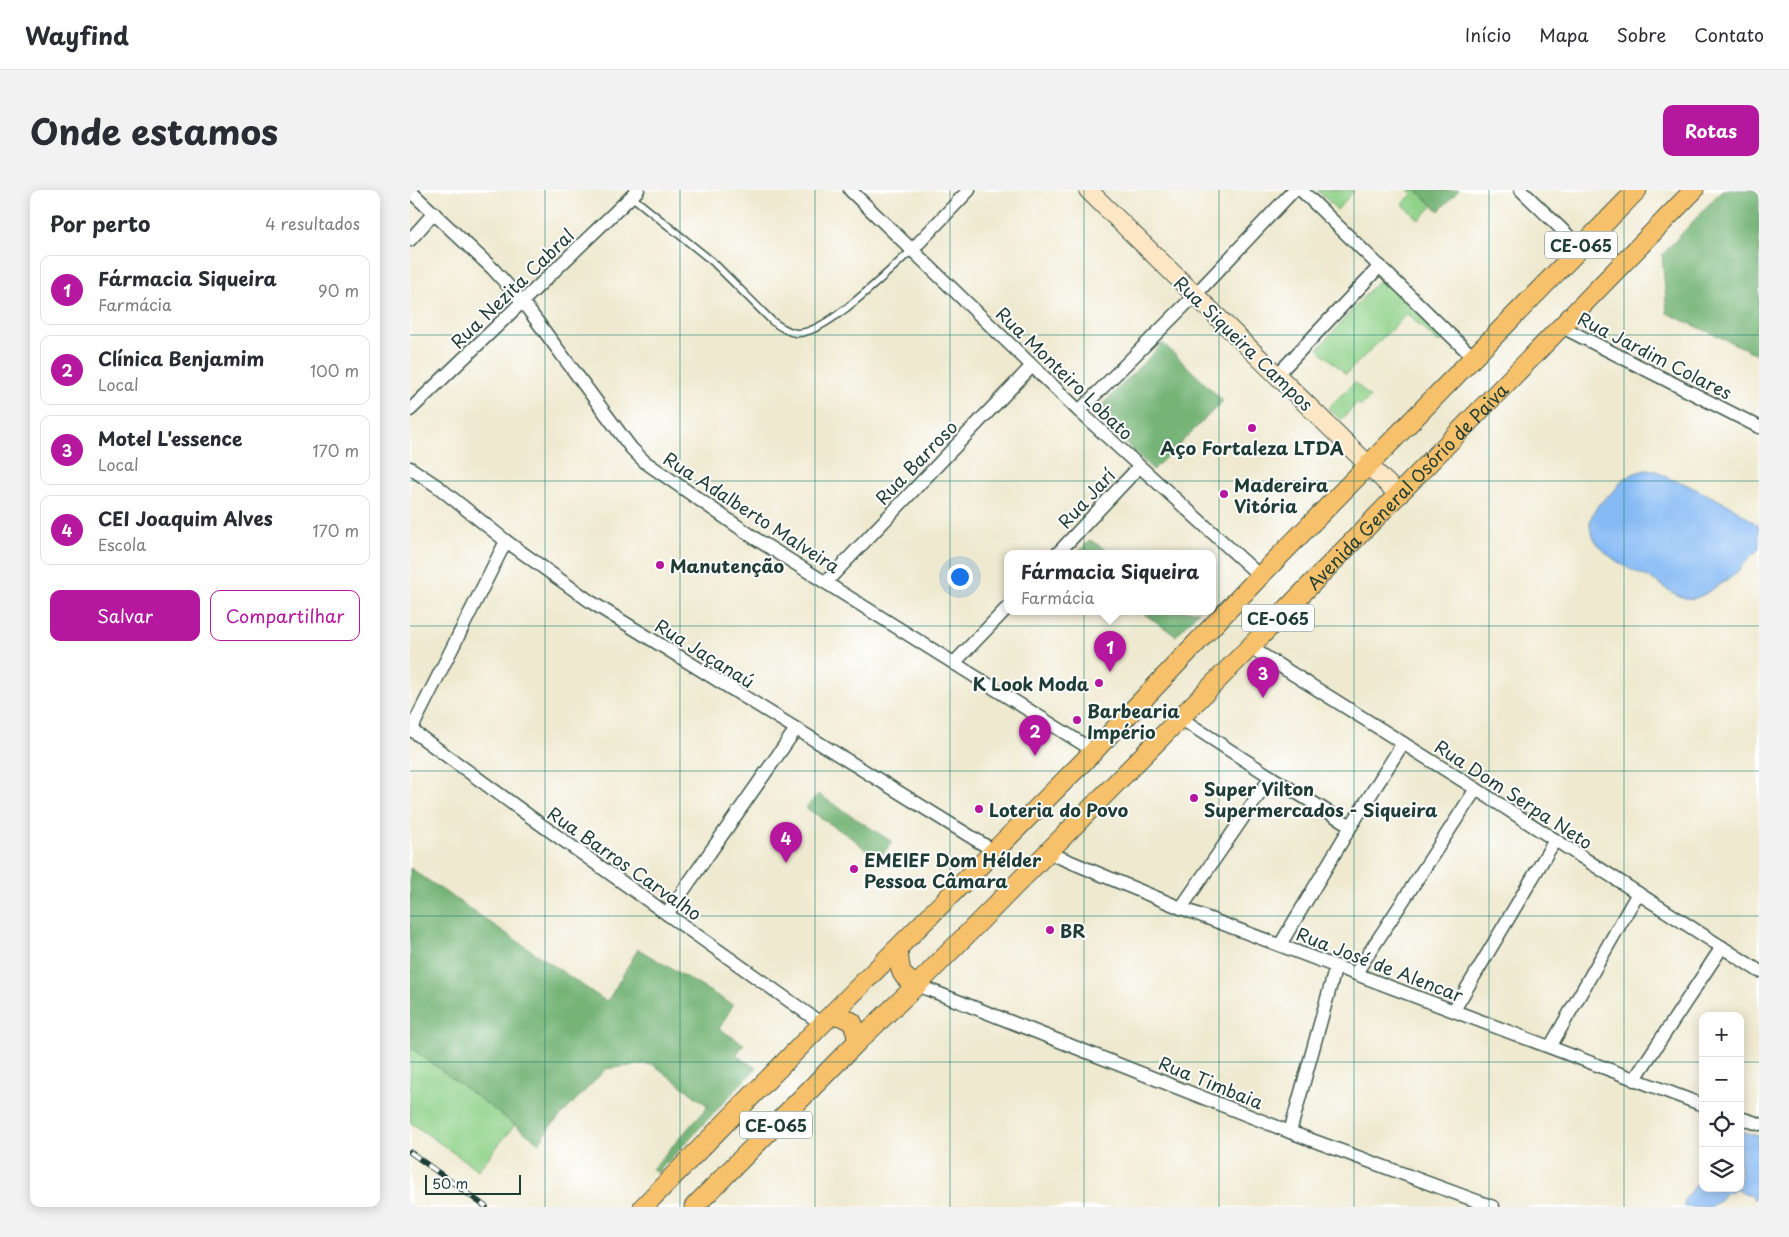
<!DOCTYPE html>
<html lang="pt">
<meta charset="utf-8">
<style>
:root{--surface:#fff;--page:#f2f2f3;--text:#2b2b33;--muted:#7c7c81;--line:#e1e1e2;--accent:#b5179e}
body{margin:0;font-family:"Playpen Sans",sans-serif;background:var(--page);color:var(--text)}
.controls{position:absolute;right:15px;bottom:15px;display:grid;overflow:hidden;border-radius:10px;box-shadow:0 2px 12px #0003}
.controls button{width:45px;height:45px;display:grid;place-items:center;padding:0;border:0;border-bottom:1px solid var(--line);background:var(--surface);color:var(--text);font:25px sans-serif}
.scale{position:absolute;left:15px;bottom:12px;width:96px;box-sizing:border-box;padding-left:5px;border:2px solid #1f3d34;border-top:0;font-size:14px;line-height:18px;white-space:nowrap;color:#1f3d34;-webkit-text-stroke:4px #fff;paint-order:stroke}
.you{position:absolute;left:549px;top:386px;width:18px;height:18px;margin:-12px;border:4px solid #fff;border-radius:50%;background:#1a73e8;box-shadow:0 0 0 8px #1a73e833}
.badge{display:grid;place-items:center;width:32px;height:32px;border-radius:50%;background:var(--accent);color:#fff;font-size:16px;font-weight:700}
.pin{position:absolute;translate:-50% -41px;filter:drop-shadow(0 1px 2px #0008)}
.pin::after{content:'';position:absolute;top:26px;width:18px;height:15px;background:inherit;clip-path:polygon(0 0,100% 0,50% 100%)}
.popup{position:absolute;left:594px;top:360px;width:212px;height:65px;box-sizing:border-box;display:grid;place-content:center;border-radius:10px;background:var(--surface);filter:drop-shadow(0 1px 4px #0005);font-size:16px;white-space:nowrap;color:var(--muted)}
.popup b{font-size:19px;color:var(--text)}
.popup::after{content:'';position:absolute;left:50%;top:100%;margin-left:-10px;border:10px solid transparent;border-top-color:var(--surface)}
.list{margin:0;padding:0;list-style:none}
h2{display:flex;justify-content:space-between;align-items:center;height:65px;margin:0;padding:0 20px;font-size:21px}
h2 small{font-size:16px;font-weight:400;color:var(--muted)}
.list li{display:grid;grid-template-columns:32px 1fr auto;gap:15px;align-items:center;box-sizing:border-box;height:70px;margin:0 10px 10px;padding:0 10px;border:1px solid var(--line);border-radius:10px}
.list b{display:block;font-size:19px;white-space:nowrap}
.list p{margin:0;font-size:16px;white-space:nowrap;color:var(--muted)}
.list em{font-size:16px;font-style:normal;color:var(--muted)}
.actions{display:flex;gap:10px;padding:15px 20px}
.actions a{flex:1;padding:11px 0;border:1px solid var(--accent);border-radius:10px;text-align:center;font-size:18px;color:var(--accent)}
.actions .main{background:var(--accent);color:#fff}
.icon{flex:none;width:28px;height:28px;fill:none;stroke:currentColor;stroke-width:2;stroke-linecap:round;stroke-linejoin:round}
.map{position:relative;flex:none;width:1349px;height:1017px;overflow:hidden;border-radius:10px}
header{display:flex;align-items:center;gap:30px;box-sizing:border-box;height:70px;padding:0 25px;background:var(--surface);border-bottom:1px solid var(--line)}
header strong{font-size:24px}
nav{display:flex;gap:28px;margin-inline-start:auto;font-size:18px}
.intro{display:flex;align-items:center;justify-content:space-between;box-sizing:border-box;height:120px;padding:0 30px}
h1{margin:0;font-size:35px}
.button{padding:12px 22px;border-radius:10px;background:var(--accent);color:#fff;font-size:18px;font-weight:700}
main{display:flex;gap:30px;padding:0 30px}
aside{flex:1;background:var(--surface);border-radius:10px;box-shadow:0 2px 12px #0003}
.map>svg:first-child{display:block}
.green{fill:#91d28a;stroke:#58885f}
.forest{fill:#74b476;stroke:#4a7855}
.water{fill:#86baf4;stroke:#527c94}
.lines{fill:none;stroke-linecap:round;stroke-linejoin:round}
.lane-casing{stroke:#3e574b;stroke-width:9}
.street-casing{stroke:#3e574b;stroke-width:15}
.secondary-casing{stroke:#3e574b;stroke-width:20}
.primary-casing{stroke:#3e574b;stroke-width:21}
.lane{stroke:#fff;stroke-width:6}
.street{stroke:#fff;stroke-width:12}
.secondary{stroke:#fce6c4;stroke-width:18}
.primary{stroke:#f7c06b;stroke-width:19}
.rail-casing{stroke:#1f3d34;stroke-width:5.5}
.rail{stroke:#fff;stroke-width:4;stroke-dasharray:11;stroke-linecap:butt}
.grid{fill:none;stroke:#0f766e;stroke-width:1;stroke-opacity:0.55}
.poi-dot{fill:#b5179e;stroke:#fff;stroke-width:2}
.labels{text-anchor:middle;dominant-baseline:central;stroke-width:4;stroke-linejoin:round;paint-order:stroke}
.shield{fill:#fff;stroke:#627771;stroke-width:1}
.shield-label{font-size:16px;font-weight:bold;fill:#1f3d34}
.street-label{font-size:18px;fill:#1f3d34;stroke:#fff}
.poi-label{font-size:18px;font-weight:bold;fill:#1f3d34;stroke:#fff;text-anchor:start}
</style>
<header>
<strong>Wayfind</strong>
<nav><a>Início</a><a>Mapa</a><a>Sobre</a><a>Contato</a></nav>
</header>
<div class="intro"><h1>Onde estamos</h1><a class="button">Rotas</a></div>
<main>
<aside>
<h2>Por perto<small>4 resultados</small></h2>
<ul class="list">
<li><span class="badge">1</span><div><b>Fármacia Siqueira</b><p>Farmácia</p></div><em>90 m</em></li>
<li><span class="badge">2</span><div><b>Clínica Benjamim</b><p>Local</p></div><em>100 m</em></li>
<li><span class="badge">3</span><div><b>Motel L'essence</b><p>Local</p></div><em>170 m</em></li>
<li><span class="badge">4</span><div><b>CEI Joaquim Alves</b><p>Escola</p></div><em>170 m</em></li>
</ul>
<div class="actions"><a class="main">Salvar</a><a>Compartilhar</a></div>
</aside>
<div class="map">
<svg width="1349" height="1017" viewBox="0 0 1349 1017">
<rect width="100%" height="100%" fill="#fff"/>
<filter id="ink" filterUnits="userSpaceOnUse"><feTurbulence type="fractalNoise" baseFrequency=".02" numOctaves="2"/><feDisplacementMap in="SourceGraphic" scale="10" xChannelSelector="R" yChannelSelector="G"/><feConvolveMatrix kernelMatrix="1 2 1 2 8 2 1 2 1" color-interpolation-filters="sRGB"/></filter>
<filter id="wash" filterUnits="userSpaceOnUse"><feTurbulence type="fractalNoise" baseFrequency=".0096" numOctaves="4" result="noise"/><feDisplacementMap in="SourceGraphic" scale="20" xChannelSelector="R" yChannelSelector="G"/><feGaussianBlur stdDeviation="1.12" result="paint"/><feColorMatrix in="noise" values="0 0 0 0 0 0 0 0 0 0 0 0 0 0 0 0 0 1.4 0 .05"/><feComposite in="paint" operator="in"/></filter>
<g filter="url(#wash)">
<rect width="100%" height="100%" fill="#eee9cf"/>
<!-- green -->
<g class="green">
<path d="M 907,0 L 943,0 L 943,2 L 927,20 Z"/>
<path d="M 998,0 L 1006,0 L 1023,15 L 1009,30 L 992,14 L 1002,4 Z"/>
<path d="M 972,86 L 1035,147 L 1029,153 L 997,124 L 936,184 L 908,159 Z"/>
<path d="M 945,192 L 960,207 L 951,216 L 947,213 L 931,230 L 918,218 Z"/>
<path d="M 0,857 L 105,935 L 68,980 L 0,932 Z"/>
</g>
<!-- forest -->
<g class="forest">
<path d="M 1006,0 L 1049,0 L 1029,21 Z"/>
<path d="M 1312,0 L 1349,0 L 1349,165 L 1257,123 L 1252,65 Z"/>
<path d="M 753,153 L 813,211 L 743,280 L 684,223 Z"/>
<path d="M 680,350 L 701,363 L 667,363 Z"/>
<path d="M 730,421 L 789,421 L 766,446 Z"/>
<path d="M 408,604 L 482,652 L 468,671 L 446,651 L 396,618 Z"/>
<path d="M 0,678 L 197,812 L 228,759 L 323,815 L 309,839 L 334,854 L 326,865 L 346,878 L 247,983 L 242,979 L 298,916 L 244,875 L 233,874 L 196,879 L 138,939 L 129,953 L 0,857 Z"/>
</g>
<!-- water -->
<g class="water">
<path d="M 1237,280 L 1246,281 L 1260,289 L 1273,293 L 1321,316 L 1349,336 L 1349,359 C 1344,363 1339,368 1335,372 C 1332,375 1330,379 1328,381 C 1321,387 1294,406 1286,408 C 1268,412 1253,394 1238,387 C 1233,385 1228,383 1224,381 C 1208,374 1181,355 1180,336 C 1179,323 1193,309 1203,302 C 1206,299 1207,297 1210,293 C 1216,286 1228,281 1237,280 Z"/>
<path d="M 1330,941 L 1349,946 L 1349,1013 L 1341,1006 L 1326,999 L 1315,1003 L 1309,1011 L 1301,1017 L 1275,1017 L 1275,1009 L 1286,995 L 1293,959 L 1293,998 L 1330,998 Z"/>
</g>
</g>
<g filter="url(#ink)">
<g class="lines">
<!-- lane casing -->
<g class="lane-casing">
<path id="lane" d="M 221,6 L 303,72 L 362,131 C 369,136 377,142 386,143 C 416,145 478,81 501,61"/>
</g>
<!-- street casing -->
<g class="street-casing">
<g id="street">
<path d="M 440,0 L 669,221 L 850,386"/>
<path d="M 891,0 L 1064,168"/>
<path d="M 1111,0 L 1170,57"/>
<path d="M 0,1 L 83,79 L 112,111 L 221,258 L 235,272 L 346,349 L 684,561"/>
<path d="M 0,50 L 24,23"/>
<path d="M 501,61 L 559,0"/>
<path d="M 1152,137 L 1349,237"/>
<path d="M 867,185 L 970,76"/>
<path d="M 0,220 L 228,0"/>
<path d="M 669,221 L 785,105 L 884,0"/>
<path d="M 0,278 L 27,296 L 96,351 L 181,412 L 584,661"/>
<path d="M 648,363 L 729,277"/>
<path d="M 416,392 L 622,176"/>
<path d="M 840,457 L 1066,599 L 1349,781"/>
<path d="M 544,473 L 598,417"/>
<path d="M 770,528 L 861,587 L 941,636 L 870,755"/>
<path d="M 0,539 L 133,636 L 412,834"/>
<path d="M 1,540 L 96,351"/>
<path d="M 941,636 L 993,553"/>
<path d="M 637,662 L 771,718 L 1293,915"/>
<path d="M 771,718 L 861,587"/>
<path d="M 257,724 L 386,539"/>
<path d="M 946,783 L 1066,599"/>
<path d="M 507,795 L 880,942 L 1083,1017"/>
<path d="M 1044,820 L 1145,650"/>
<path d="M 1140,857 L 1228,703"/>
<path d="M 1224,890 L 1312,757"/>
<path d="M 1330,928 L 1349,934"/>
<path d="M 880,942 L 926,776"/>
</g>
</g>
<!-- secondary casing -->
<g class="secondary-casing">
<path id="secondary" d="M 678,0 L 989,305"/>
</g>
<!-- primary casing -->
<g class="primary-casing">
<g id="primary">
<path d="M 488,759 C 490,778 488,786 507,795"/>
<path d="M 421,826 L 429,825 L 442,832 L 446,841 L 447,852"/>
<path d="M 233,1017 L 412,834 L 684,561 L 850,386 L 1227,0"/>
<path id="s1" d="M 284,1017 L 447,852 L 507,795 L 840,457 L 1284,0"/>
</g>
</g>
<!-- lane -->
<use href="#lane" class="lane"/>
<!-- street -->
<use href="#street" class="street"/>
<!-- secondary -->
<use href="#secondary" class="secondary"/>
<!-- primary -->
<use href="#primary" class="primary"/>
<!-- rail casing -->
<g class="rail-casing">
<path id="rail" d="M 0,962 L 76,1017"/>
</g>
<!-- rail -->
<use href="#rail" class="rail"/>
</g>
</g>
<!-- grid -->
<path class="grid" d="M 135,0 L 135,1017M 270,0 L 270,1017M 405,0 L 405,1017M 540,0 L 540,1017M 674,0 L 674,1017M 809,0 L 809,1017M 944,0 L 944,1017M 1079,0 L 1079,1017M 1214,0 L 1214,1017M 0,145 L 1349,145M 0,291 L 1349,291M 0,436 L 1349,436M 0,581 L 1349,581M 0,726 L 1349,726M 0,872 L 1293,872M 1330,872 L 1349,872"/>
<!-- markers -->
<g class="poi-dot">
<circle cx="842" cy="238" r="5"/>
<circle cx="814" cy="304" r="5"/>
<circle cx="250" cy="375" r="5"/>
<circle cx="689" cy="493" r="5"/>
<circle cx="667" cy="530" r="5"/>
<circle cx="784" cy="608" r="5"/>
<circle cx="569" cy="619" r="5"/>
<circle cx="444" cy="679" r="5"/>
<circle cx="640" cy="740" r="5"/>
</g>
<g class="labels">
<!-- shield labels -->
<g class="shield">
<rect x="1135" y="41.5" width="72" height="27" rx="4"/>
<rect x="832" y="414.5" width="72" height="27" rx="4"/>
<rect x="330" y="921.5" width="72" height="27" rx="4"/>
</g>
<g class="shield-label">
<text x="1171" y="55">CE-065</text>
<text x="868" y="428">CE-065</text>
<text x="366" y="935">CE-065</text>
</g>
<!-- street labels -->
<g class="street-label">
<text transform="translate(102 98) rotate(-44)">Rua Nezita Cabral</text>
<text transform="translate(834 153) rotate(44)">Rua Siqueira Campos</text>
<text transform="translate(1245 165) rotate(27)">Rua Jardim Colares</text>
<text transform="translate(655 183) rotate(44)">Rua Monteiro Lobato</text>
<text transform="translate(506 272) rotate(-46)">Rua Barroso</text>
<text stroke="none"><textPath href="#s1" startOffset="1014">Avenida General Osório de Paiva</textPath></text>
<text transform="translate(676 308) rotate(-47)">Rua Jarí</text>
<text transform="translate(342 322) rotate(33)">Rua Adalberto Malveira</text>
<text transform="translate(295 463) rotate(32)">Rua Jaçanaú</text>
<text transform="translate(1104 604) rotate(33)">Rua Dom Serpa Neto</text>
<text transform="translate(215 673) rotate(35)">Rua Barros Carvalho</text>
<text transform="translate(970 774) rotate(21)">Rua José de Alencar</text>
<text transform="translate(801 892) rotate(22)">Rua Timbaia</text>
</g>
<!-- poi labels -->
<g class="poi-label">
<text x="842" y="257" text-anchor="middle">Aço Fortaleza LTDA</text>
<text x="824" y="294">Madereira<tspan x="824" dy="21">Vitória</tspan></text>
<text x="260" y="375">Manutenção</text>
<text x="679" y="493" text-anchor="end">K Look Moda</text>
<text x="677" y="520">Barbearia<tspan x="677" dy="21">Império</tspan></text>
<text x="794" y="598">Super Vilton<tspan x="794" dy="21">Supermercados - Siqueira</tspan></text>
<text x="579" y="619">Loteria do Povo</text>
<text x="454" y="669">EMEIEF Dom Hélder<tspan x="454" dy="21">Pessoa Câmara</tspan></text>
<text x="650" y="740">BR</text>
</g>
</g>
</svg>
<div class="controls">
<button>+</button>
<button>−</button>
<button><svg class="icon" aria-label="locate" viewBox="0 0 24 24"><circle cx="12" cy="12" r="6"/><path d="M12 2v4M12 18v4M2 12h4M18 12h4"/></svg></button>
<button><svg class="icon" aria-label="layers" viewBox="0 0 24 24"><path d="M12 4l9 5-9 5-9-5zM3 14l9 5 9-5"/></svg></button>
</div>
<div class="scale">50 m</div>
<div class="you"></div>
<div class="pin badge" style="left:700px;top:482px">1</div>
<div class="popup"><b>Fármacia Siqueira</b>Farmácia</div>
<div class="pin badge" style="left:625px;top:566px">2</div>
<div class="pin badge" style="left:853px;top:508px">3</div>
<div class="pin badge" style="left:376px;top:673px">4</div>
</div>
</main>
